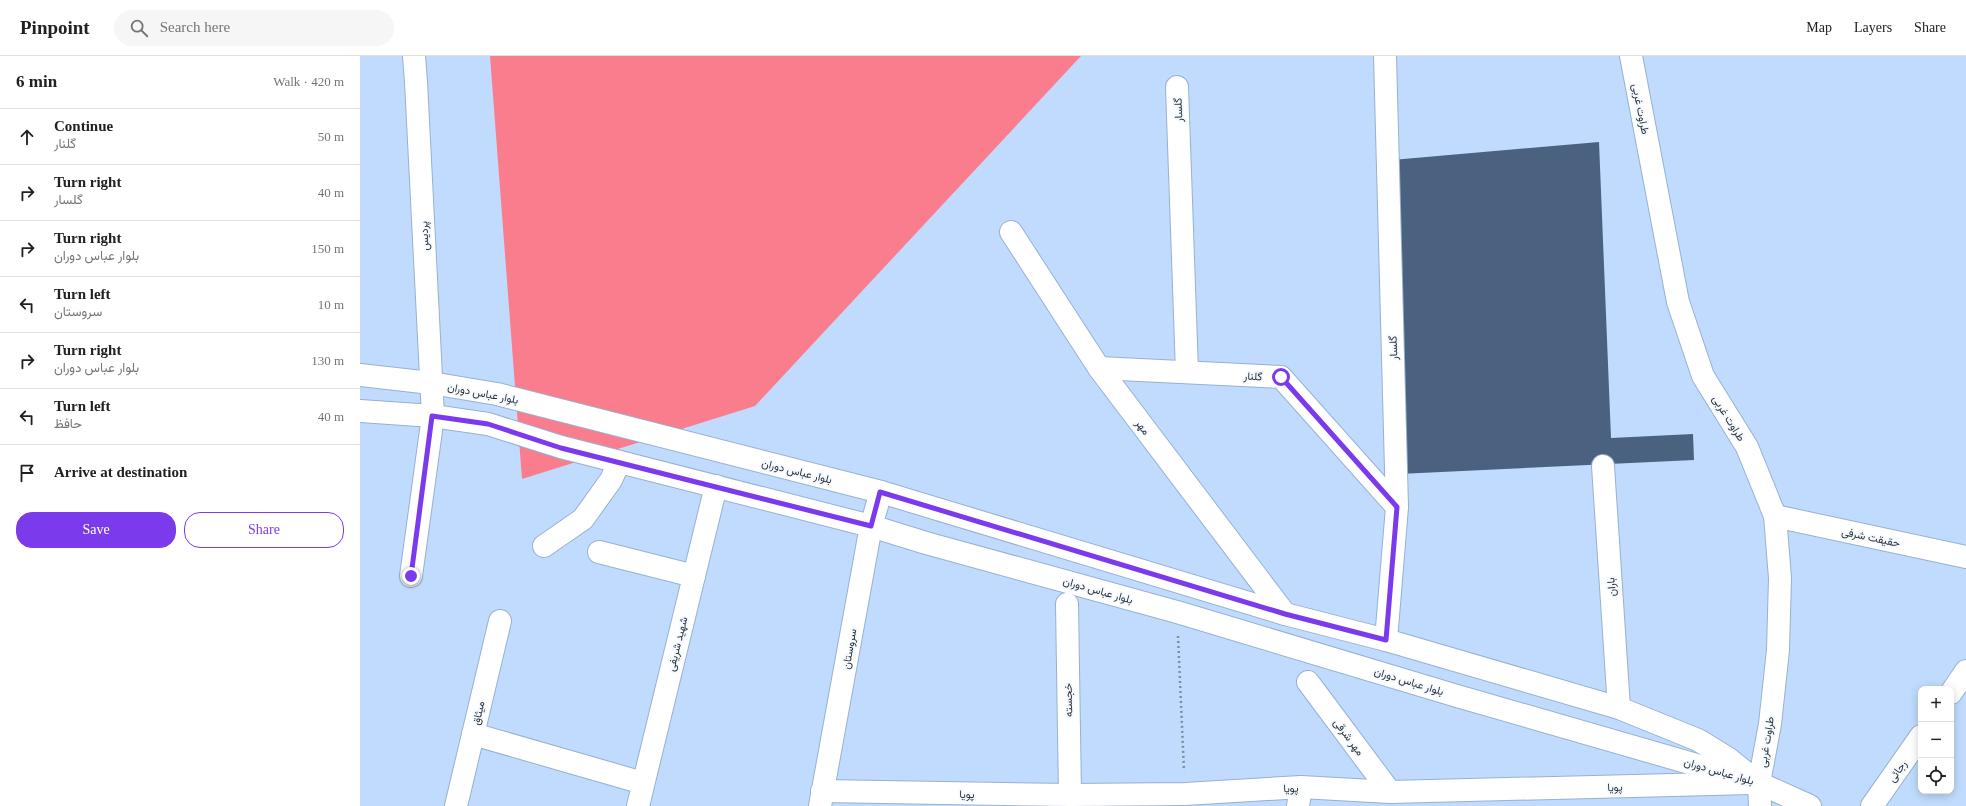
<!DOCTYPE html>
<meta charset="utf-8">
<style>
:root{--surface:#fff;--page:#f6f6f6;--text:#202124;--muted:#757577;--line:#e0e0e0;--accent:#7c3aed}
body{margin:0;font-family:"Times New Roman",Vazirmatn,serif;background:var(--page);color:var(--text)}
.controls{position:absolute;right:12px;bottom:12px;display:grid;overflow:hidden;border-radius:8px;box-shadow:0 2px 10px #0003}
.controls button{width:36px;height:36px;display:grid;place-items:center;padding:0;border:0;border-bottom:1px solid var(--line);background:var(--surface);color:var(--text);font:20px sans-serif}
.stop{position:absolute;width:12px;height:12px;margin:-9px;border:3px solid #7c3aed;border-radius:50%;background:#fff}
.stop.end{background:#7c3aed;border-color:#fff;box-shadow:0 1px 4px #0008}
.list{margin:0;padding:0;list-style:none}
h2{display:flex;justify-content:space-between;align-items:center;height:52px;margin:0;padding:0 16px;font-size:17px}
h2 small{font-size:13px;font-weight:400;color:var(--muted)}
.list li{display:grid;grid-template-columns:26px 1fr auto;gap:12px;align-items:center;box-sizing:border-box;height:56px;padding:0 16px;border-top:1px solid var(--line)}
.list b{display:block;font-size:15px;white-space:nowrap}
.list p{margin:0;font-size:13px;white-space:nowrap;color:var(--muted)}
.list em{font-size:13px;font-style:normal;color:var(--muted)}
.actions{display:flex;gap:8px;padding:12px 16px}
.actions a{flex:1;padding:9px 0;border:1px solid var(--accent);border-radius:16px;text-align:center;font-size:14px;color:var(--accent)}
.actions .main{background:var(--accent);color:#fff}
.icon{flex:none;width:22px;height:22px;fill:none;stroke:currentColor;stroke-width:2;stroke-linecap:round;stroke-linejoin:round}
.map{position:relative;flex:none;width:1606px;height:750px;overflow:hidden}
header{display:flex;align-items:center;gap:24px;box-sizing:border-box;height:56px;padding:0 20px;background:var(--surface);border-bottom:1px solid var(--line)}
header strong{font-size:19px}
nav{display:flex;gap:22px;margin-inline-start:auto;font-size:14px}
.search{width:280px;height:36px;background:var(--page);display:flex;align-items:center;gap:10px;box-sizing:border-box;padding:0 14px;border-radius:22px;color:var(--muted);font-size:15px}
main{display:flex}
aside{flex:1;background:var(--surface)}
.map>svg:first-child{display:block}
.green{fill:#fa7d8d}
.building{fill:#4a627f}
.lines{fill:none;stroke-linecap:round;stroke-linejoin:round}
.street-casing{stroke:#97b1d2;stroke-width:24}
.secondary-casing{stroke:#97b1d2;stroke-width:24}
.path{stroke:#7a8ea6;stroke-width:2.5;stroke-dasharray:2 3;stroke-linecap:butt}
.street{stroke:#fff;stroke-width:22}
.secondary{stroke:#fff;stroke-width:22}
.route{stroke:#7c3aed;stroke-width:5}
.labels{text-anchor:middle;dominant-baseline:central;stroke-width:4;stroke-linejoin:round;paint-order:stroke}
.street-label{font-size:11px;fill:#27323f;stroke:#f7fafd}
</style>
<header>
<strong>Pinpoint</strong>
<div class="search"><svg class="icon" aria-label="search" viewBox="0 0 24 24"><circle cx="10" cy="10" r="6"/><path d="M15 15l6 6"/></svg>Search here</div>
<nav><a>Map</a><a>Layers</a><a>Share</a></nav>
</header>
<main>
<aside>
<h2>6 min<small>Walk · 420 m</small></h2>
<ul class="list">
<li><svg class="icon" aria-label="ahead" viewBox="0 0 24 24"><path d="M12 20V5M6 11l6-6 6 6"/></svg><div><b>Continue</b><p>گلنار</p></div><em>50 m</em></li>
<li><svg class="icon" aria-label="right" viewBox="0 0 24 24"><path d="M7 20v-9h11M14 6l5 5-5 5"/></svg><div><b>Turn right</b><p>گلسار</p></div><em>40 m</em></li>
<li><svg class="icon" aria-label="right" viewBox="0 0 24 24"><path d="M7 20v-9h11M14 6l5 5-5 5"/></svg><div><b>Turn right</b><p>بلوار عباس دوران</p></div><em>150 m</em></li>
<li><svg class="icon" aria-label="left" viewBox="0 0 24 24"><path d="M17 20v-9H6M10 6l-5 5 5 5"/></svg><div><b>Turn left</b><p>سروستان</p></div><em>10 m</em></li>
<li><svg class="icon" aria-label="right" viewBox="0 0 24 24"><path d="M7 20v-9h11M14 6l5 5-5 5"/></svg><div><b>Turn right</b><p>بلوار عباس دوران</p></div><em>130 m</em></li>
<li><svg class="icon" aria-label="left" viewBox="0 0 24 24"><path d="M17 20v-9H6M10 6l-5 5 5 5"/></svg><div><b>Turn left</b><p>حافظ</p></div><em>40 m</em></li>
<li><svg class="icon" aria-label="arrive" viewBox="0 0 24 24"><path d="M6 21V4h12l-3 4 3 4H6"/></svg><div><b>Arrive at destination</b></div></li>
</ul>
<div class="actions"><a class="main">Save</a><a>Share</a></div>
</aside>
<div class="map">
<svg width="1606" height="750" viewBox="0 0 1606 750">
<rect width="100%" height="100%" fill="#c0dbfd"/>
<!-- green -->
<path class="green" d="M 130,0 L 721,0 L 395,350 L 162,423 Z"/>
<!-- building -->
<path class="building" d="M 1239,86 L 1251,382 L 1333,378 L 1334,404 L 1039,418 L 1032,104 Z"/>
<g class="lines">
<!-- street casing -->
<g class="street-casing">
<g id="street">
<path d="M 1025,0 L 1037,451 L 1026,584"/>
<path d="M 1271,0 L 1318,246 L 1343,320 L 1387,391 L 1415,460 L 1420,522 L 1418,594 L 1410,668 L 1399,727 L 1400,750"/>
<path d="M 817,31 L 827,316"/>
<path d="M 651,176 L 739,312 L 925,558"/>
<path d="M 739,312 L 921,321 L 1037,451"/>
<path d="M 1243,410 L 1259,652"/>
<path d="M 1415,460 L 1606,501"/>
<path d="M 184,490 L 223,463 L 251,424 L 259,406"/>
<path d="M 239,496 L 334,520 L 278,750"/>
<path d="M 51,520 L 73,360"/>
<path d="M 334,520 L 356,430"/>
<path d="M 707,548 L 710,739"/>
<path d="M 948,626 L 1030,736"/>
<path d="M 1591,637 L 1606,615"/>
<path d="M 113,678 L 283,727"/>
<path d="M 462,735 L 710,739 L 825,738 L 941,731 L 1030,736 L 1392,727"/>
<path d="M 96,750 L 140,565"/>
<path d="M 938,750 L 941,731"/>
<path d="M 1512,750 L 1561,680"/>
</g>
</g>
<!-- secondary casing -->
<g class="secondary-casing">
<g id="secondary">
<path d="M 54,0 L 56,26 L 73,360"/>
<path d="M 0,319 L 71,327 L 137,338 L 521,436 L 925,558 L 1026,584 L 1259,652 L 1338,684 L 1369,703 L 1390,720"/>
<path d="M 0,355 L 73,360 L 128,368 L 201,391 L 511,470 L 566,487 L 817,556 L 1097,640 L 1399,727 L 1450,750"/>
<path d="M 460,750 L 511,470 L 521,436"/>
</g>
</g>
<!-- path -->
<path class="path" d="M 818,580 L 824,715"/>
<!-- street -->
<use href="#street" class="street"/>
<!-- secondary -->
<use href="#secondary" class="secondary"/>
</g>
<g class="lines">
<!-- route -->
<path class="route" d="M 51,520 L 72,360 L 128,368 L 201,392 L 511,470 L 520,436 L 925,558 L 1026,584 L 1037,451 L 921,321"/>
</g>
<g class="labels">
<!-- street labels -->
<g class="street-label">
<text transform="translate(1281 53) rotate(79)">طراوت غربی</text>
<text transform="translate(818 54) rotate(-92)">گلسار</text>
<text transform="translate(64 180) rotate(-93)">پردیس</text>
<text transform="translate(1033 292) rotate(-92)">گلسار</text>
<text transform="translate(893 320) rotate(3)">گلنار</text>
<text transform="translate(123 337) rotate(11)">بلوار عباس دوران</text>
<text transform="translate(1369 362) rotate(58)">طراوت غربی</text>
<text transform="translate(783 371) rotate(53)">مهر</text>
<text transform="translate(437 415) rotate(14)">بلوار عباس دوران</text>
<text transform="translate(1511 481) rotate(12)">حقیقت شرفی</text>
<text transform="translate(1251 531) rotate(-94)">باران</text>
<text transform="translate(738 534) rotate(16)">بلوار عباس دوران</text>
<text transform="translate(317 588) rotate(-76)">شهید شریفی</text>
<text transform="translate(489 593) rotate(-80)">سروستان</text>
<text transform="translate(1049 625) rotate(17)">بلوار عباس دوران</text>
<text transform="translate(708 644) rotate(-91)">خجسته</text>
<text transform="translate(118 657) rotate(-77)">میثاق</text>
<text transform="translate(989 681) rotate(53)">مهر شرقی</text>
<text transform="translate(1406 686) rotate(-81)">طراوت غربی</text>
<text transform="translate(1359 715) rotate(16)">بلوار عباس دوران</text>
<text transform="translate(1537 715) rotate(-55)">رجائی</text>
<text transform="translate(1255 731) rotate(-2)">پویا</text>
<text transform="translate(931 732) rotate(-2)">پویا</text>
<text transform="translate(607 738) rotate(1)">پویا</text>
</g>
</g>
</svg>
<div class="controls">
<button>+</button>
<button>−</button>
<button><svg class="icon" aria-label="locate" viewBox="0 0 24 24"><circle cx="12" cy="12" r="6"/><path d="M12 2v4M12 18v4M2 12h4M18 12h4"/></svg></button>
</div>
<div class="stop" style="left:921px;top:321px"></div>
<div class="stop end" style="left:51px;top:520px"></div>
</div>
</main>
